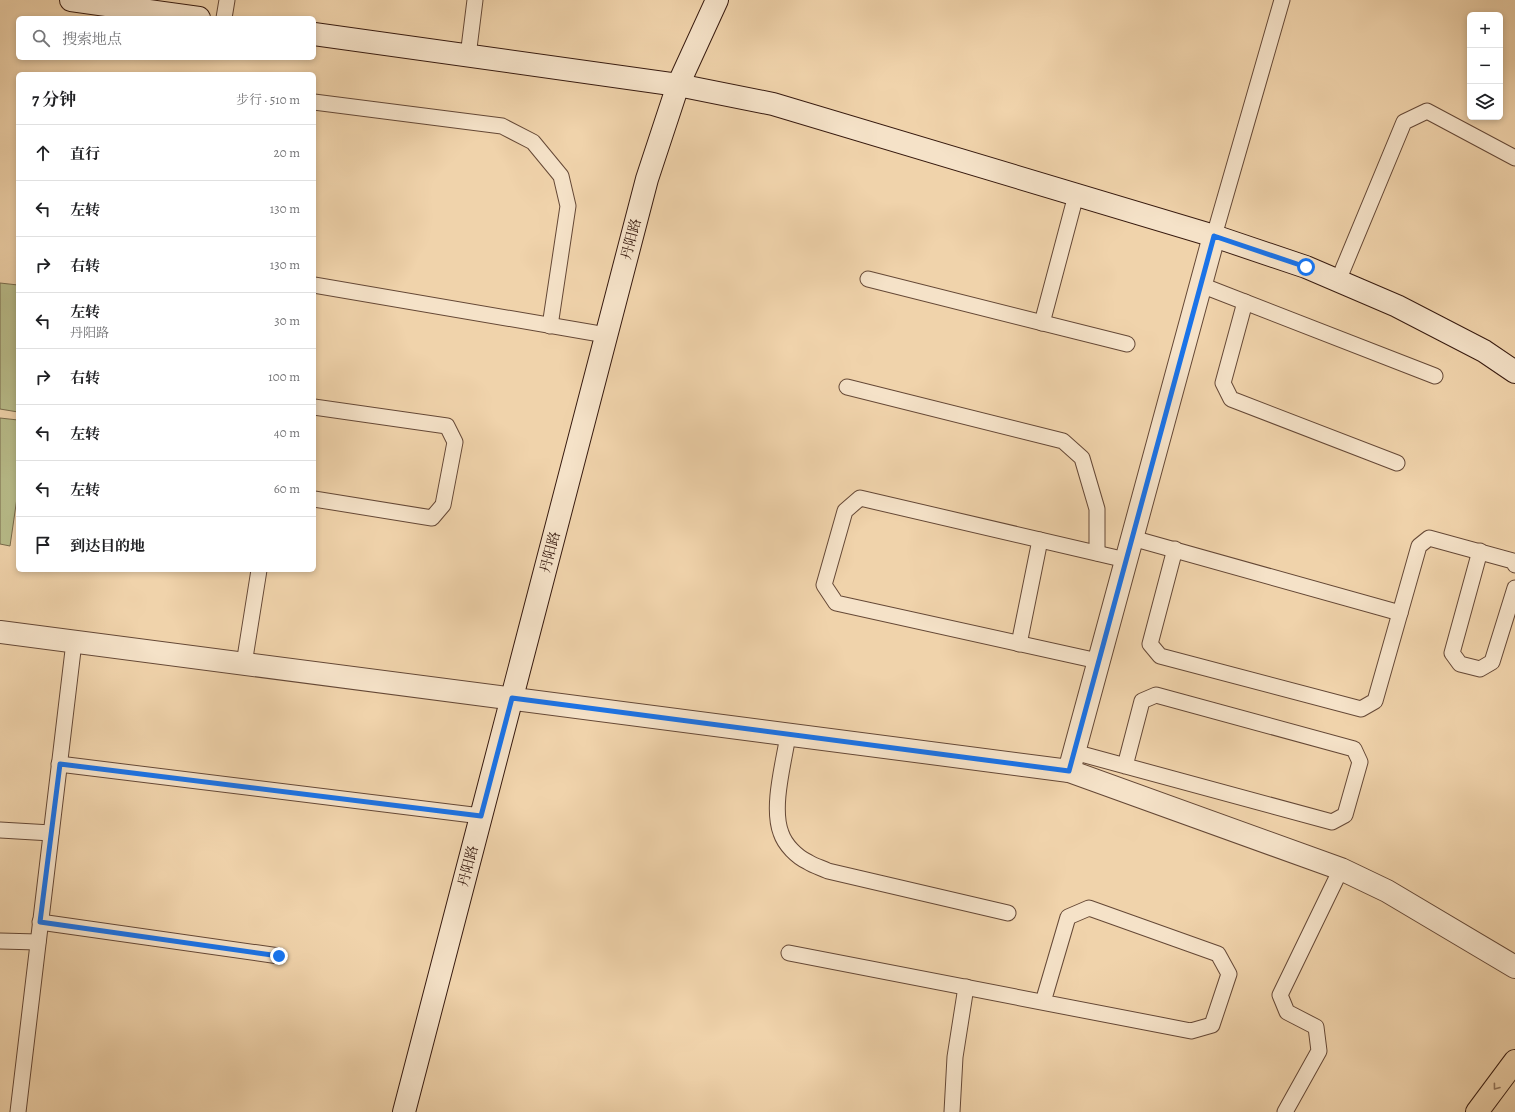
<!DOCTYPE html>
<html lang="zh">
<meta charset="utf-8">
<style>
:root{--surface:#fff;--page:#f6f6f6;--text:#202124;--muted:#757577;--line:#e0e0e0}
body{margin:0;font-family:Alegreya,"Noto Serif SC",serif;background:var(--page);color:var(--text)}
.controls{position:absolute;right:12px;top:12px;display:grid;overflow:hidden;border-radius:6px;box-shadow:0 2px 6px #0003}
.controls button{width:36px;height:36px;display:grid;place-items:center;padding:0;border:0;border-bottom:1px solid var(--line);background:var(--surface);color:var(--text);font:20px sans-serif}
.stop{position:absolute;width:12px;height:12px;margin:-9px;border:3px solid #1a73e8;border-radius:50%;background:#fff}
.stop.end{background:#1a73e8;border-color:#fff;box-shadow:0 1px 4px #0008}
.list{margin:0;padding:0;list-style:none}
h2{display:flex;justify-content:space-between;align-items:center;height:52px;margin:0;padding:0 16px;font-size:17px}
h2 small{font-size:13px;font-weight:400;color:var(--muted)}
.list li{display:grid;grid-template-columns:26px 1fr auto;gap:12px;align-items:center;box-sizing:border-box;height:56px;padding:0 16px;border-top:1px solid var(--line)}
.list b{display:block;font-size:15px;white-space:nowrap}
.list p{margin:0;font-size:13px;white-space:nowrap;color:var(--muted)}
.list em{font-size:13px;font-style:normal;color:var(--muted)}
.icon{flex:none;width:22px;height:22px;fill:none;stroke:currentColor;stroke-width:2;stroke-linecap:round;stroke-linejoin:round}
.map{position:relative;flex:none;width:1515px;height:1112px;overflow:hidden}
.search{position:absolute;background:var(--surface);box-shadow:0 2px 6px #0003;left:16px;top:16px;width:300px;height:44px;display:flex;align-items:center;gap:10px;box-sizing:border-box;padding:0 14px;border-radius:6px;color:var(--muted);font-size:15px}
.panel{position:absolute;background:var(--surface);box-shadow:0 2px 6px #0003;left:16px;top:72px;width:300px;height:500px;border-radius:6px}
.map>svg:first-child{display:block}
.green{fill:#b8bc8a;stroke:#786b4c}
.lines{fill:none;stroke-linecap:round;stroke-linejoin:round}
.lane-casing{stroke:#654836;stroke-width:17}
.street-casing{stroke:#654836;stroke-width:24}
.secondary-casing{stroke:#371a0f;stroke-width:24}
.highway-casing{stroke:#371a0f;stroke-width:24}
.lane{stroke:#f5e2c8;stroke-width:15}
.street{stroke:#f5e2c8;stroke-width:22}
.secondary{stroke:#f5e2c8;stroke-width:22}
.highway{stroke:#f0d3ab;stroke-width:22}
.oneway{stroke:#94765d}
.route{stroke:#1a73e8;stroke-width:5}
.labels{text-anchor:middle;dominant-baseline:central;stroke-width:3;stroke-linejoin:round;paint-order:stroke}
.street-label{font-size:14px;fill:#371a0f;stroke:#f5e2c8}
</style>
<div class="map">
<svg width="1515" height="1112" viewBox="0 0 1515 1112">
<rect width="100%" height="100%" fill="#f0d3ab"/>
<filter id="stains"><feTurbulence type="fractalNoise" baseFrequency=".005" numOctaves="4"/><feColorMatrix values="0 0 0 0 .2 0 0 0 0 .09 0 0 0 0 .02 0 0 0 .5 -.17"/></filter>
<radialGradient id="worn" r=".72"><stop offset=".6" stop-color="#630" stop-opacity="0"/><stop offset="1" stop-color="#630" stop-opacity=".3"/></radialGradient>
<!-- green -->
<g class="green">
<path d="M 0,283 L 18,285 L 18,412 L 0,409 Z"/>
<path d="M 0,418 L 18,420 L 18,491 L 10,546 L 0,544 Z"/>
</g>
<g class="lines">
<!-- lane casing -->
<g class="lane-casing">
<g id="lane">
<path d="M 224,18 L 227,0"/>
<path d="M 468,56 L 475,0"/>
<path d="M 314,102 L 502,126 L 533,142 L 561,176 L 568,206 L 550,326"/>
<path d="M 1214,236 L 1282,0"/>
<path d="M 868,279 L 1127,344"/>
<path d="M 1338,281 L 1404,122 L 1427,111 L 1515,158"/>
<path d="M 314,285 L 606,335"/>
<path d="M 1201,285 L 1435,376"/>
<path d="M 1245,302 L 1223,383 L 1231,399 L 1397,463"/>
<path d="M 1042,323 L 1076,195"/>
<path d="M 847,387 L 1063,441 L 1082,458 L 1097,509 L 1097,553"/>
<path d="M 314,407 L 447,426 L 455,442 L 443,505 L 432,518 L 314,499"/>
<path d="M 1132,538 L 1400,613"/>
<path d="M 1175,549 L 1150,644 L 1160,656 L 1361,709 L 1375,701 L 1419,546 L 1429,538 L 1513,561 L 1515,565"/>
<path d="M 1480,551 L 1452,653 L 1460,664 L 1480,669 L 1492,662 L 1515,588"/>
<path d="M 1019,644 L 1040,540"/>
<path d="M 1098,661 L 836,603 L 824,585 L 845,511 L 860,498 L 1126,560"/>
<path d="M 244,664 L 259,570"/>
<path d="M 788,735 C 784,762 771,807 781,833 C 785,845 797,857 808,862 C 814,866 822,868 828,871 L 1008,913"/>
<path d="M 1074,752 L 1332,822 L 1345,815 L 1360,762 L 1354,749 L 1156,695 L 1142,701 L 1125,766"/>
<path d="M 59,764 L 481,816"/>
<path d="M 0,830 L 51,833"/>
<path d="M 40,922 L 279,956"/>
<path d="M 0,941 L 38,942"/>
<path d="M 789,953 L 1191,1031 L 1212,1025 L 1229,974 L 1218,954 L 1089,908 L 1068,917 L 1043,1002"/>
<path d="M 18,1112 L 74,642"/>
<path d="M 952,1112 L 955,1057 L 966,987"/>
<path d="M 1285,1112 L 1319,1051 L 1316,1027 L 1287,1012 L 1280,995 L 1341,869"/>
</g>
</g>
<!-- street casing -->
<g class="street-casing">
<g id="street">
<path d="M 0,632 L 1069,771 L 1341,869 L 1387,891 L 1515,967"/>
<path d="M 1069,771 L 1214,236"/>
</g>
</g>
<!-- secondary casing -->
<g class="secondary-casing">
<g id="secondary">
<path d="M 71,0 L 199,18"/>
<path d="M 314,34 L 678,85 L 773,104 L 1214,236 L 1306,267 L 1397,306 L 1484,351 L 1515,372"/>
<path d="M 404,1112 L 647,179 L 678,85 L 717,0"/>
</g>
</g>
<!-- highway casing -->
<g class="highway-casing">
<path id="highway" d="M 1477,1112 L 1515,1061"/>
</g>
<!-- lane -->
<use href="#lane" class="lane"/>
<!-- street -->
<use href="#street" class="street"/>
<!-- secondary -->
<use href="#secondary" class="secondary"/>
<!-- highway -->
<use href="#highway" class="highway"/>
</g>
<!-- one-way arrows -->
<defs><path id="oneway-chevron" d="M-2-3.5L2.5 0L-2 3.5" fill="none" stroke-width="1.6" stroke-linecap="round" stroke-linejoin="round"/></defs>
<use class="oneway" href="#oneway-chevron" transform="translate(1496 1087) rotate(127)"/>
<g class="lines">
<!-- route -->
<path class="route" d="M 279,956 L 40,922 L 60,764 L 481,816 L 512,698 L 1069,771 L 1214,236 L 1306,267"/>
</g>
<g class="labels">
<!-- street labels -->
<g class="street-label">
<text transform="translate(631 239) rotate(-75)">丹阳路</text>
<text transform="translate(550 552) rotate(-75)">丹阳路</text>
<text transform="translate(468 866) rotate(-75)">丹阳路</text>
</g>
</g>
<rect width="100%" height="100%" filter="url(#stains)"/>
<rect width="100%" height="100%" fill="url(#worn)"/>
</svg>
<div class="controls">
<button>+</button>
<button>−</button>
<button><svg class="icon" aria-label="layers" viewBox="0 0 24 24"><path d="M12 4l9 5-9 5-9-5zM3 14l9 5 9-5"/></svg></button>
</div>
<div class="stop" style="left:1306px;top:267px"></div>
<div class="stop end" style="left:279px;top:956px"></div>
<div class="search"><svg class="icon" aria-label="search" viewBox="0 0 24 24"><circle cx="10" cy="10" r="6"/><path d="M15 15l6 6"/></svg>搜索地点</div>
<section class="panel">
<h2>7 分钟<small>步行 · 510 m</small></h2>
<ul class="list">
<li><svg class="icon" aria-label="ahead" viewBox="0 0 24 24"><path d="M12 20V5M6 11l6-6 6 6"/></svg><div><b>直行</b></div><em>20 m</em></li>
<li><svg class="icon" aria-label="left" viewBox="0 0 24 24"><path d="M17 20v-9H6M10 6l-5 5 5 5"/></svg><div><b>左转</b></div><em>130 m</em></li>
<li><svg class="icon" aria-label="right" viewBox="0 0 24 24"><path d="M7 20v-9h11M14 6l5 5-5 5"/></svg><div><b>右转</b></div><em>130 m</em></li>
<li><svg class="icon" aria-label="left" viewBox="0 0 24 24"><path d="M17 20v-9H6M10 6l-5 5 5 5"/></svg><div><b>左转</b><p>丹阳路</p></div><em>30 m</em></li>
<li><svg class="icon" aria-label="right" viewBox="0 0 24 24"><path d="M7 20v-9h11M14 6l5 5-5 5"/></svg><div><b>右转</b></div><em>100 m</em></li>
<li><svg class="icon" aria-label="left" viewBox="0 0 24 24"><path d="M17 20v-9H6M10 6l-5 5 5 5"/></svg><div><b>左转</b></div><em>40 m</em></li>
<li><svg class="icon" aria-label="left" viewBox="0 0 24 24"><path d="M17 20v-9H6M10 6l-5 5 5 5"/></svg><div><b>左转</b></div><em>60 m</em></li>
<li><svg class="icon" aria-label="arrive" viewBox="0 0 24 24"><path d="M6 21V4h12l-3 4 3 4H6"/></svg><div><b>到达目的地</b></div></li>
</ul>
</section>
</div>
